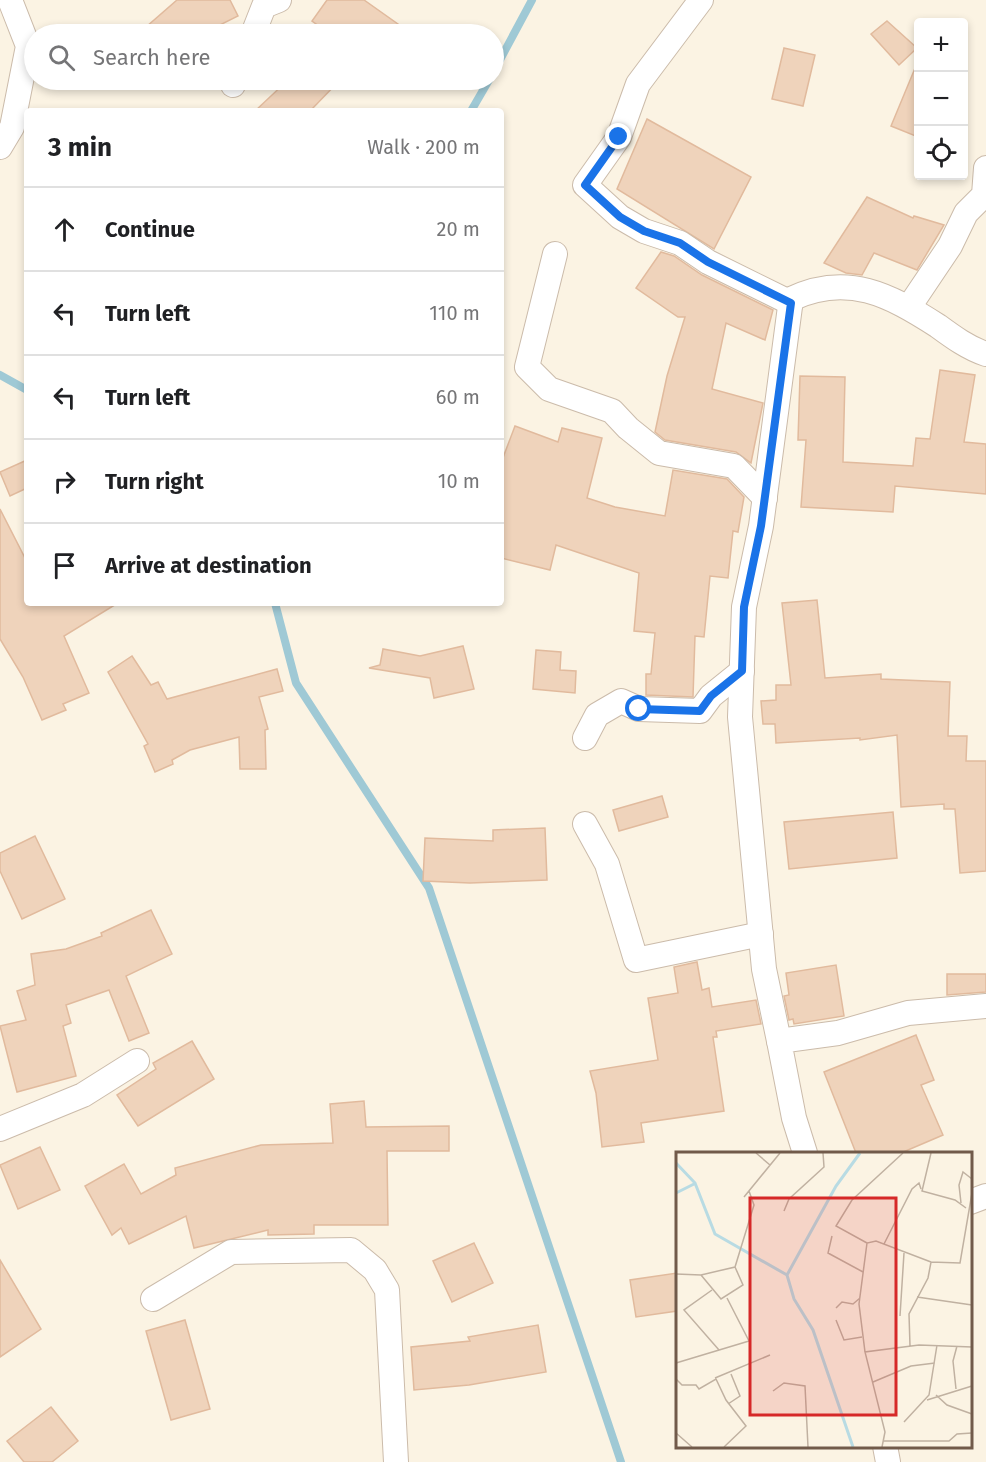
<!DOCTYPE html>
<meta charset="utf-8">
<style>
:root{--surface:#fff;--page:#f6f6f6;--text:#202124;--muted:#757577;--line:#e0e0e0}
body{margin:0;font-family:"Fira Sans",sans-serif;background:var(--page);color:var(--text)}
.controls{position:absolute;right:18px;top:18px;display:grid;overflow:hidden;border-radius:6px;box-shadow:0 3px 9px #0003}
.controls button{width:54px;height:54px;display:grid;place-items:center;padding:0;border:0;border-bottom:2px solid var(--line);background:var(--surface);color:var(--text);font:30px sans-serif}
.stop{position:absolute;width:18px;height:18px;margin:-14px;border:4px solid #1a73e8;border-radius:50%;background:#fff}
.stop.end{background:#1a73e8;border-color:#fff;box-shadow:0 2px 6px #0008}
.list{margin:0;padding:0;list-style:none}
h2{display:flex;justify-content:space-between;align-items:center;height:78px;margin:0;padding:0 24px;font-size:26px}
h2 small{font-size:20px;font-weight:400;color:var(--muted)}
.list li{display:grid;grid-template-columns:39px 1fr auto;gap:18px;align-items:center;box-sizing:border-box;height:84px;padding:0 24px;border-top:2px solid var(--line)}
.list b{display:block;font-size:22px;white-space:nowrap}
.list em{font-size:20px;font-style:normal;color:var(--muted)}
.icon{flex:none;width:33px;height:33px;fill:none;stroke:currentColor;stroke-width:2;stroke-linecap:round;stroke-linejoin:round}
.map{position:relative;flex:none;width:986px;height:1462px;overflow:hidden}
.search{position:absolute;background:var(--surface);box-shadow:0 3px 9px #0003;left:24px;top:24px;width:480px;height:66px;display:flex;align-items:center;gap:15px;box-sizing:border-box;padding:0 21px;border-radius:33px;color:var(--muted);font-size:22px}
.panel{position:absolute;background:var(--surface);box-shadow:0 3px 9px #0003;left:24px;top:108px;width:480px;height:498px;border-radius:6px}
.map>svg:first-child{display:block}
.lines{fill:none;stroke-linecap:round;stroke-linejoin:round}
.stream{stroke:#9fc9d5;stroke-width:8}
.building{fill:#efd3bb;stroke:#e1ba9d;stroke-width:1.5}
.street-casing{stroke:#cbbbaa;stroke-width:26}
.street{stroke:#fff;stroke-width:24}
.route{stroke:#1a73e8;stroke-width:8}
.inset-river{fill:none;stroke:#b8dbe3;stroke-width:3}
.inset-road{fill:none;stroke:#c0b1a1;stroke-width:1.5}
.view{fill:#d62828;fill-opacity:0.15;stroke:#d62828;stroke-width:3}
.inset-edge{fill:none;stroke:#715a4a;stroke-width:3}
</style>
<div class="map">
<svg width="986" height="1462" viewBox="0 0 986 1462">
<rect width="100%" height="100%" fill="#fbf3e3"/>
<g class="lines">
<!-- stream -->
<g class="stream">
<path d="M 494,71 L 532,0"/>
<path d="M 471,111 L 489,80"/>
<path d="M 0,375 L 27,390"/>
<path d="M 275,603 L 296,683 L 429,888 L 621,1462"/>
</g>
</g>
<!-- building -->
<g class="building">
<path d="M 177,0 L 230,0 L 238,16 L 202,34 L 138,34 Z"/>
<path d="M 327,0 L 364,0 L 412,34 L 330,34 L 312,21 Z"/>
<path d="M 887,21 L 917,48 L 899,65 L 871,34 Z"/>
<path d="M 784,48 L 815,55 L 803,106 L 772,99 Z"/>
<path d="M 918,61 L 918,137 L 891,126 Z"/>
<path d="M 288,80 L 340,80 L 310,111 L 255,111 Z"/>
<path d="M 647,119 L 751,177 L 714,249 L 617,189 Z"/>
<path d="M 867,197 L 913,218 L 914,216 L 944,225 L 917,270 L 874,253 L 862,275 L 846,273 L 824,263 Z"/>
<path d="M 661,252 L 674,256 L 702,275 L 773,310 L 765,340 L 726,323 L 712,389 L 763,403 L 751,463 L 736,452 L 665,440 L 655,432 L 667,376 L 685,317 L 678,317 L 636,288 Z"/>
<path d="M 940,370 L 975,375 L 964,442 L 986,444 L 986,494 L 895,486 L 893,512 L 801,507 L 806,440 L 798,440 L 800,376 L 845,377 L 843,462 L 913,466 L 916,438 L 930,439 Z"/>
<path d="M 515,426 L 558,442 L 562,428 L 602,438 L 587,498 L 615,507 L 665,516 L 673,470 L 727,479 L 744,497 L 738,532 L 733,531 L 728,578 L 710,576 L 704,637 L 695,636 L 693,697 L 646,695 L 646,674 L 651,674 L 655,633 L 634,631 L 639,573 L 556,545 L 550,570 L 501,558 L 501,463 Z"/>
<path d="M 27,460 L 27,488 L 10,496 L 0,472 Z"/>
<path d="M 0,509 L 27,562 L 27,603 L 118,603 L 64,636 L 89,693 L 63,704 L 66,710 L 42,720 L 23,677 L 0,639 Z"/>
<path d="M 817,600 L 825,678 L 881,674 L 881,679 L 950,682 L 948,736 L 967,736 L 966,761 L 986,761 L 986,871 L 960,873 L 955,809 L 944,809 L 944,804 L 901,807 L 897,735 L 860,740 L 860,738 L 776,743 L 775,724 L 763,724 L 761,701 L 776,700 L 776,685 L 791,685 L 782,603 Z"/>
<path d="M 463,646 L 474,689 L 434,698 L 430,678 L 369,668 L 380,665 L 383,649 L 420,656 Z"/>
<path d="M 536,650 L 561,652 L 560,670 L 576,671 L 575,693 L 533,689 Z"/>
<path d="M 132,656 L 151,685 L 158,682 L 167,699 L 277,669 L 283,691 L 259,697 L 268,729 L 265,730 L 266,769 L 240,769 L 239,737 L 190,750 L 172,760 L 173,764 L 155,772 L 144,746 L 148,744 L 108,672 Z"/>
<path d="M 662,796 L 668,817 L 619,831 L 613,810 Z"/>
<path d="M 893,812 L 897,858 L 789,869 L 784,822 Z"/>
<path d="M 545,828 L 547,880 L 470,883 L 423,881 L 425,838 L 493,841 L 493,830 Z"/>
<path d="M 35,836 L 65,899 L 22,919 L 0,871 L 0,853 Z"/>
<path d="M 151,910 L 172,954 L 126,976 L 149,1033 L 129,1041 L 109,990 L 66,1005 L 71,1023 L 63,1026 L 76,1076 L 17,1092 L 0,1026 L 26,1020 L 17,991 L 35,985 L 31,954 L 66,949 L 102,936 L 101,933 Z"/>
<path d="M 697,962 L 702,990 L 709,988 L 712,1007 L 756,1000 L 761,1024 L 716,1031 L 717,1037 L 713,1037 L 724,1111 L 641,1123 L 644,1142 L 602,1147 L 596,1093 L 590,1071 L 658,1060 L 648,998 L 678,993 L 674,967 Z"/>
<path d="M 836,965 L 844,1016 L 794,1024 L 793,1019 L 789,1020 L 784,996 L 789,995 L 786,973 Z"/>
<path d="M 947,974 L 986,974 L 986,992 L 947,995 Z"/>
<path d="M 916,1035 L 934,1080 L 921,1085 L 943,1135 L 901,1153 L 856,1153 L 824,1072 Z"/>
<path d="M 192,1041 L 214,1079 L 138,1126 L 117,1095 L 156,1069 L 153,1063 Z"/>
<path d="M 364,1101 L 366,1127 L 449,1126 L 449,1151 L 387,1151 L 388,1225 L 314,1225 L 314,1234 L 268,1235 L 268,1230 L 194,1248 L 186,1216 L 129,1244 L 121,1228 L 112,1235 L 85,1186 L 124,1164 L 141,1194 L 176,1175 L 175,1168 L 261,1145 L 333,1143 L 330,1104 Z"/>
<path d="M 40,1147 L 60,1190 L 18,1209 L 0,1165 Z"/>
<path d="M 474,1243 L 493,1283 L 452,1302 L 433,1261 Z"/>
<path d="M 0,1260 L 41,1329 L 0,1357 Z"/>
<path d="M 677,1273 L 677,1311 L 636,1317 L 630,1280 Z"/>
<path d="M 185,1320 L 210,1409 L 171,1420 L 146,1331 Z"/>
<path d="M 538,1325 L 546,1372 L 469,1385 L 414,1390 L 411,1347 L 470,1341 L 468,1337 Z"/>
<path d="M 51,1407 L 78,1441 L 52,1462 L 24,1462 L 7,1441 Z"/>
</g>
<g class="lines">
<!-- street casing -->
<g class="street-casing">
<g id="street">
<path d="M 701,0 L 638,84 L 619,137 L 585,185 L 620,217 L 644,231 L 680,243 L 708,262 L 791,303"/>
<path d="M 253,34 L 264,6 L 279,0"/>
<path d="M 233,85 L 235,80"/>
<path d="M 0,147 L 12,127 L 28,46 L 10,0"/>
<path d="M 555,254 L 527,367 L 549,389 L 612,411 L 628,428 L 659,453 L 734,466 L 765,498"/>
<path d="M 909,307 L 950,246 L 966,213 L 984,195 L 986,168"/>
<path d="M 585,738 L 597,715 L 621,701 L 639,709 L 700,711 L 711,696 L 742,671"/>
<path d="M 585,824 L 607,864 L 636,960 L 761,934"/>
<path d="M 779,1041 L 764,969 L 740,717 L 744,607 L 761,526 L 791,299 C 847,272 890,295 938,326 C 953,337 968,348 986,354"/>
<path d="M 0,1129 L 83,1095 L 137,1061"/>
<path d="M 805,1153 L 794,1118 L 779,1041 L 838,1033 L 908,1013 L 986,1006"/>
<path d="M 970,1202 L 986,1196"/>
<path d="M 153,1299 L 231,1252 L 351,1250 L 375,1270 L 387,1290 L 396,1462"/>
<path d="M 885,1446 L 888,1462"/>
</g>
</g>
<!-- street -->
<use href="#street" class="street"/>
</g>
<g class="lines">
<!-- route -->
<path class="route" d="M 619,137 L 585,185 L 620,217 L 644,231 L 680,243 L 708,262 L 791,303 L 761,526 L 744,607 L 742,671 L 711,696 L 700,711 L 639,709"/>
</g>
<!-- overview -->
<g transform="translate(676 1152)">
<rect width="296" height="296" fill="#fbf3e3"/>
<path class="inset-river" d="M 0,11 L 19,31 L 39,82 L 111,123 L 118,147 L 137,178 L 177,295M 0,41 L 18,32M 111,123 L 160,34 L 184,1"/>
<path class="inset-road" d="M 80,1 L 94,13M 255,1 L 246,39 L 279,48 L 290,56M 68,45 L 104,1M 285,51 L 283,33 L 287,20 L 296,27M 108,59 L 113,47 L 148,15 L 147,1M 156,84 L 152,101 L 187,120M 191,91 L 160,74 L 176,48 L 227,1M 208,92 L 236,37 L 243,31 L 245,37M 0,122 L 25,123 L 59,115 L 78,53 L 73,39M 25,123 L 45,147 L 67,133 L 59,115M 36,138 L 8,158 L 43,198M 241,145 L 296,153M 160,156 L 166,150 L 177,152 L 184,146M 224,164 L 228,101M 160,168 L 168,188 L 186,185M 234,194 L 233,162 L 252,126 L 255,110 L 284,111 L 296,41M 189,200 L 183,152 L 191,91 L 200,89 L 255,110M 0,211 L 73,189 L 51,146M 39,226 L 94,203M 0,227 L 6,233 L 20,233 L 23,237 L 40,227 L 50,248 L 70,274 L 48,295M 197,230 L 235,214 L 259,211M 280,237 L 277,209 L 281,194M 97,239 L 108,231 L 129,234 L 132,295M 260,243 L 271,253 L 296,262M 251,248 L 296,234M 52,252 L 64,244 L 55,222M 228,270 L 253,243 L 261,193M 0,281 L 16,295M 207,289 L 273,289 L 281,282 L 296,281M 206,295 L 209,280 L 189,200 L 243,193 L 296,195"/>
<path class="view" d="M 74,46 L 220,46 L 220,263 L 74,263 Z"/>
<rect width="296" height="296" class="inset-edge"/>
</g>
</svg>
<div class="controls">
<button>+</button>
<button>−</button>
<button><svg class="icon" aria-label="locate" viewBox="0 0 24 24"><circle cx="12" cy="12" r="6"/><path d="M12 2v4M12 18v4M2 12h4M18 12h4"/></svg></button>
</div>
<div class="stop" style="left:639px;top:709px"></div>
<div class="stop end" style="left:619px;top:137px"></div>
<div class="search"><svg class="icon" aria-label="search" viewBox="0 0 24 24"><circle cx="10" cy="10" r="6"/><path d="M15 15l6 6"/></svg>Search here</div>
<section class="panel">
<h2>3 min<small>Walk · 200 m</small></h2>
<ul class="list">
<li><svg class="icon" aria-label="ahead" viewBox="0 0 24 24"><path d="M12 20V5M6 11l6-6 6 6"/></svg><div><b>Continue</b></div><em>20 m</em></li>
<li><svg class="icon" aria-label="left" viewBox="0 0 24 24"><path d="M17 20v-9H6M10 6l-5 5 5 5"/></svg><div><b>Turn left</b></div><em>110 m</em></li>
<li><svg class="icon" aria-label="left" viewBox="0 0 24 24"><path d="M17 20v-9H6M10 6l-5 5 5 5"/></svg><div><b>Turn left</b></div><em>60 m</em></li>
<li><svg class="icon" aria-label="right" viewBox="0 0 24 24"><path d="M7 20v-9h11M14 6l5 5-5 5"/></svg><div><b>Turn right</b></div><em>10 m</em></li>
<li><svg class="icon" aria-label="arrive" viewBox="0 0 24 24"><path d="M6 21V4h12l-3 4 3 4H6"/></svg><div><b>Arrive at destination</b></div></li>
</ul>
</section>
</div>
